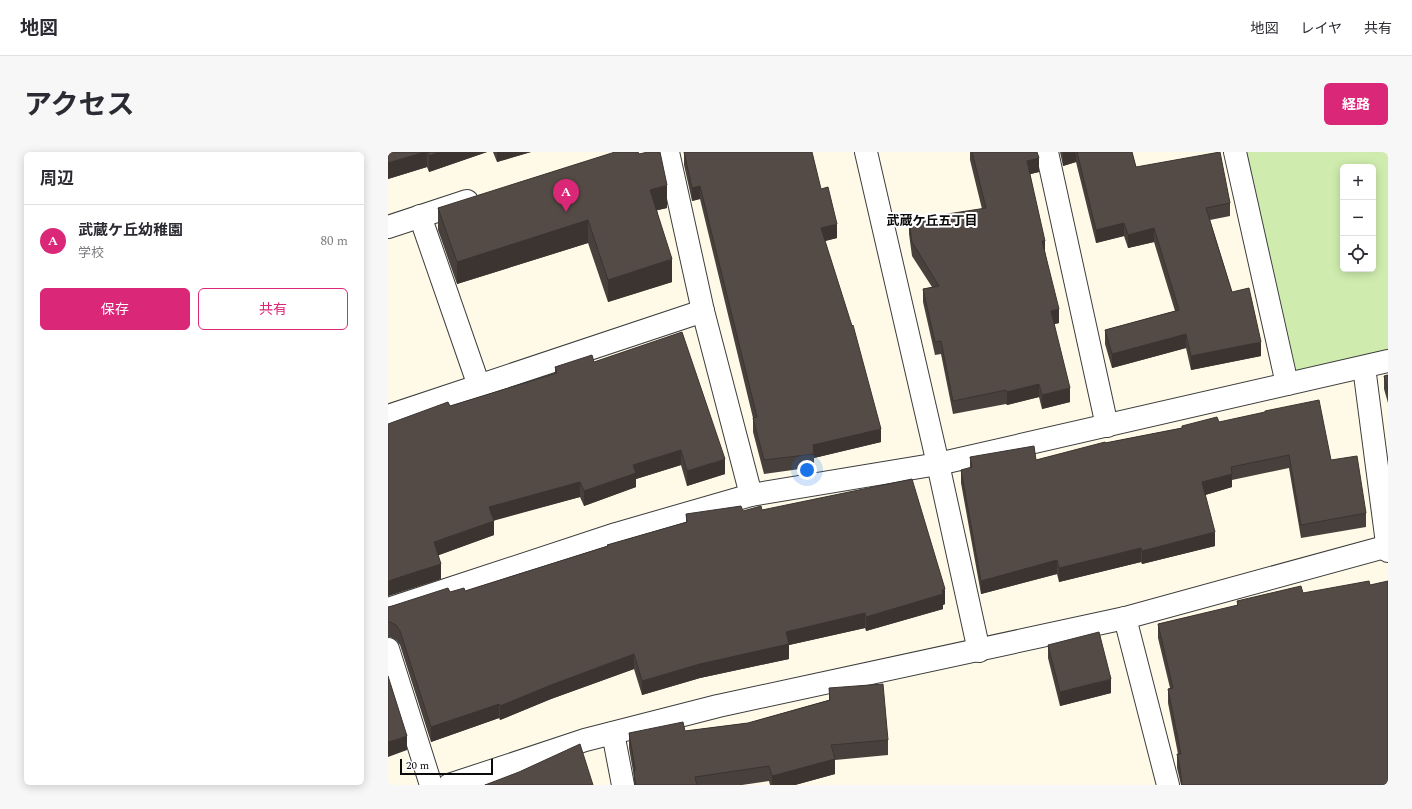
<!DOCTYPE html>
<html lang="ja">
<meta charset="utf-8">
<style>
:root{--surface:#fff;--page:#f7f7f7;--text:#2b2b33;--muted:#7c7c81;--line:#e1e1e2;--accent:#db2777}
body{margin:0;font-family:Spectral,"Noto Sans JP",serif;background:var(--page);color:var(--text)}
.controls{position:absolute;right:12px;top:12px;display:grid;overflow:hidden;border-radius:6px;box-shadow:0 2px 10px #0003}
.controls button{width:36px;height:36px;display:grid;place-items:center;padding:0;border:0;border-bottom:1px solid var(--line);background:var(--surface);color:var(--text);font:20px sans-serif}
.scale{position:absolute;left:12px;bottom:10px;width:93px;box-sizing:border-box;padding-left:4px;border:2px solid #0a0a0a;border-top:0;font-size:11px;line-height:14px;white-space:nowrap;color:#0a0a0a;-webkit-text-stroke:3px #fff;paint-order:stroke}
.you{position:absolute;left:419px;top:318px;width:14px;height:14px;margin:-10px;border:3px solid #fff;border-radius:50%;background:#1a73e8;box-shadow:0 0 0 6px #1a73e833}
.badge{display:grid;place-items:center;width:26px;height:26px;border-radius:50%;background:var(--accent);color:#fff;font-size:13px;font-weight:700}
.pin{position:absolute;translate:-50% -33px;filter:drop-shadow(0 1px 2px #0008)}
.pin::after{content:'';position:absolute;top:21px;width:14px;height:12px;background:inherit;clip-path:polygon(0 0,100% 0,50% 100%)}
.list{margin:0;padding:0;list-style:none}
h2{display:flex;justify-content:space-between;align-items:center;height:52px;margin:0;padding:0 16px;font-size:17px}
h2 small{font-size:13px;font-weight:400;color:var(--muted)}
.list li{display:grid;grid-template-columns:26px 1fr auto;gap:12px;align-items:center;box-sizing:border-box;height:72px;padding:0 16px;border-top:1px solid var(--line)}
.list b{display:block;font-size:15px;white-space:nowrap}
.list p{margin:0;font-size:13px;white-space:nowrap;color:var(--muted)}
.list em{font-size:13px;font-style:normal;color:var(--muted)}
.actions{display:flex;gap:8px;padding:12px 16px}
.actions a{flex:1;padding:9px 0;border:1px solid var(--accent);border-radius:6px;text-align:center;font-size:14px;color:var(--accent)}
.actions .main{background:var(--accent);color:#fff}
.icon{flex:none;width:22px;height:22px;fill:none;stroke:currentColor;stroke-width:2;stroke-linecap:round;stroke-linejoin:round}
.map{position:relative;flex:none;width:1000px;height:633px;overflow:hidden;border-radius:6px}
header{display:flex;align-items:center;gap:24px;box-sizing:border-box;height:56px;padding:0 20px;background:var(--surface);border-bottom:1px solid var(--line)}
header strong{font-size:19px}
nav{display:flex;gap:22px;margin-inline-start:auto;font-size:14px}
.intro{display:flex;align-items:center;justify-content:space-between;box-sizing:border-box;height:96px;padding:0 24px}
h1{margin:0;font-size:28px}
.button{padding:10px 18px;border-radius:6px;background:var(--accent);color:#fff;font-size:14px;font-weight:700}
main{display:flex;gap:24px;padding:0 24px}
aside{flex:1;background:var(--surface);border-radius:6px;box-shadow:0 2px 10px #0003}
.map>svg:first-child{display:block}
.green{fill:#cfecae;fill-rule:evenodd}
.lines{fill:none;stroke-linecap:round;stroke-linejoin:round}
.minor-casing{stroke:#3d3d3d;stroke-width:24}
.tertiary-casing{stroke:#3d3d3d;stroke-width:24}
.minor{stroke:#fff;stroke-width:22}
.tertiary{stroke:#fff;stroke-width:22}
.wall{fill:#48403c}
.shaded-wall{fill:#3b3431}
.building{fill:#544b46;stroke:#3b3431}
.labels{text-anchor:middle;dominant-baseline:central;stroke-width:4;stroke-linejoin:round;paint-order:stroke}
.neighbourhood-label{font-size:13px;font-weight:bold;fill:#0a0a0a;stroke:#fff}
</style>
<header>
<strong>地図</strong>
<nav><a>地図</a><a>レイヤ</a><a>共有</a></nav>
</header>
<div class="intro"><h1>アクセス</h1><a class="button">経路</a></div>
<main>
<aside>
<h2>周辺<small></small></h2>
<ul class="list">
<li><span class="badge">A</span><div><b>武蔵ケ丘幼稚園</b><p>学校</p></div><em>80 m</em></li>
</ul>
<div class="actions"><a class="main">保存</a><a>共有</a></div>
</aside>
<div class="map">
<svg width="1000" height="633" viewBox="0 0 1000 633">
<rect width="100%" height="100%" fill="#fffae7"/>
<!-- green -->
<path class="green" d="M 847,0 L 1000,0 L 1000,209 L 899,232 ZM 955,15 L 985,15 L 985,117 L 955,117 Z"/>
<g class="lines">
<!-- minor casing -->
<g class="minor-casing">
<g id="minor">
<path d="M 280,0 L 315,159 L 363,343"/>
<path d="M 659,0 L 719,274"/>
<path d="M 847,0 L 899,232"/>
<path d="M 32,64 L 91,234"/>
<path d="M 0,75 L 79,49"/>
<path d="M 976,215 L 1000,399"/>
<path d="M 0,264 L 315,159"/>
<path d="M 0,457 L 228,382 L 363,343 L 550,312 L 1000,209"/>
<path d="M 737,466 L 780,633"/>
<path d="M 0,497 L 43,633"/>
<path d="M 225,581 L 235,633"/>
</g>
</g>
<!-- tertiary casing -->
<g class="tertiary-casing">
<g id="tertiary">
<path d="M 478,0 L 550,312 L 591,499"/>
<path d="M 61,633 L 197,588 L 330,554 L 737,466 L 1000,394"/>
</g>
</g>
<!-- minor -->
<use href="#minor" class="minor"/>
<!-- tertiary -->
<use href="#tertiary" class="tertiary"/>
</g>
<!-- wall -->
<g class="wall">
<path d="M 0,0 L 99,0 L 41,20 L 39,15 L 0,27 Z"/>
<path d="M 105,0 L 143,0 L 109,10 Z"/>
<path d="M 296,0 L 433,37 L 449,86 L 437,89 L 493,290 L 426,306 L 426,315 L 376,322 L 365,280 L 365,266 L 312,47 L 304,49 L 296,13 Z"/>
<path d="M 582,0 L 649,0 L 651,20 L 642,22 L 671,171 L 666,172 L 682,250 L 654,257 L 651,245 L 619,253 L 618,252 L 565,262 L 553,202 L 547,203 L 535,150 L 535,137 L 544,135 L 524,104 L 521,82 L 521,68 L 594,57 L 582,8 Z"/>
<path d="M 672,0 L 744,0 L 748,15 L 842,51 L 842,64 L 822,68 L 844,140 L 873,204 L 803,218 L 798,196 L 724,216 L 717,192 L 717,178 L 787,159 L 766,90 L 740,96 L 736,84 L 708,91 L 688,10 L 675,14 Z"/>
<path d="M 251,2 L 279,56 L 269,58 L 284,130 L 220,150 L 200,91 L 69,132 L 50,78 L 50,56 Z"/>
<path d="M 206,210 L 337,322 L 299,334 L 293,313 L 248,327 L 248,335 L 196,354 L 192,345 L 105,368 L 106,383 L 50,403 L 53,427 L 0,444 L 62,254 L 167,221 L 167,215 Z"/>
<path d="M 1000,223 L 1000,251 L 996,237 L 996,224 Z"/>
<path d="M 831,270 L 943,308 L 978,361 L 978,375 L 913,386 L 901,316 L 844,328 L 844,335 L 817,343 L 827,394 L 754,412 L 753,410 L 671,430 L 669,422 L 593,442 L 573,331 L 573,318 L 582,316 L 582,305 L 648,308 L 717,291 L 794,276 L 794,274 Z"/>
<path d="M 374,358 L 557,452 L 555,453 L 555,457 L 478,479 L 477,476 L 401,493 L 401,507 L 312,526 L 254,543 L 246,517 L 163,547 L 112,568 L 111,566 L 43,590 L 12,493 L 8,488 L 2,485 L 0,485 L 0,455 L 4,454 L 62,440 L 77,439 L 219,394 L 219,393 L 298,370 L 298,362 Z"/>
<path d="M 915,441 L 1000,633 L 793,633 L 789,616 L 789,602 L 790,602 L 780,551 L 780,537 L 782,536 L 770,486 L 770,472 L 849,454 L 849,449 Z"/>
<path d="M 660,493 L 723,541 L 672,554 L 660,506 Z"/>
<path d="M 441,536 L 500,588 L 500,603 L 447,608 L 447,622 L 407,633 L 382,633 L 381,629 L 354,633 L 246,633 L 246,625 L 241,596 L 241,581 L 297,579 L 360,571 L 441,548 Z"/>
</g>
<!-- shaded-wall -->
<g class="shaded-wall">
<path d="M 37,0 L 39,0 L 39,15 L 0,27 L 0,11 Z"/>
<path d="M 52,0 L 99,0 L 41,20 L 41,4 Z"/>
<path d="M 109,0 L 143,0 L 109,10 Z"/>
<path d="M 675,0 L 688,0 L 688,10 L 675,14 Z"/>
<path d="M 651,6 L 651,20 L 639,23 L 639,9 Z"/>
<path d="M 279,33 L 279,56 L 262,60 L 262,38 Z"/>
<path d="M 312,34 L 312,47 L 304,49 L 304,36 Z"/>
<path d="M 200,68 L 200,91 L 69,132 L 69,110 Z"/>
<path d="M 736,71 L 736,84 L 708,91 L 708,78 Z"/>
<path d="M 449,72 L 449,86 L 433,90 L 433,76 Z"/>
<path d="M 766,76 L 766,90 L 740,96 L 740,83 Z"/>
<path d="M 654,89 L 657,89 L 657,102 Z"/>
<path d="M 284,107 L 284,130 L 220,150 L 220,128 Z"/>
<path d="M 671,157 L 671,171 L 663,173 L 663,159 Z"/>
<path d="M 798,182 L 798,196 L 724,216 L 724,202 Z"/>
<path d="M 873,190 L 873,204 L 803,218 L 803,204 Z"/>
<path d="M 651,232 L 651,245 L 619,253 L 619,240 Z"/>
<path d="M 682,236 L 682,250 L 654,257 L 654,243 Z"/>
<path d="M 493,277 L 493,290 L 426,306 L 425,293 Z"/>
<path d="M 293,298 L 293,313 L 248,327 L 248,335 L 196,354 L 196,339 L 245,313 Z"/>
<path d="M 337,307 L 337,322 L 299,334 L 299,319 Z"/>
<path d="M 844,322 L 844,335 L 814,344 L 814,330 Z"/>
<path d="M 192,330 L 192,345 L 101,370 L 101,355 Z"/>
<path d="M 106,369 L 106,383 L 46,405 L 46,390 Z"/>
<path d="M 827,380 L 827,394 L 754,412 L 754,399 Z"/>
<path d="M 753,396 L 753,410 L 671,430 L 671,416 Z"/>
<path d="M 669,408 L 669,422 L 593,442 L 593,429 Z"/>
<path d="M 53,412 L 53,427 L 0,444 L 0,429 Z"/>
<path d="M 557,437 L 557,452 L 555,453 L 555,457 L 478,479 L 478,465 Z"/>
<path d="M 477,461 L 477,476 L 401,493 L 401,507 L 312,526 L 254,543 L 254,529 L 398,480 Z"/>
<path d="M 246,502 L 246,517 L 163,547 L 112,568 L 112,554 L 163,533 Z"/>
<path d="M 723,527 L 723,541 L 672,554 L 672,540 Z"/>
<path d="M 111,552 L 111,566 L 43,590 L 43,575 Z"/>
<path d="M 19,584 L 19,598 L 0,605 L 0,590 Z"/>
<path d="M 447,607 L 447,622 L 407,633 L 384,633 L 384,624 Z"/>
</g>
<!-- building -->
<g class="building">
<path d="M 0,0 L 37,0 L 0,11 Z"/>
<path d="M 40,0 L 52,0 L 41,4 Z"/>
<path d="M 227,0 L 250,0 L 251,2 L 260,0 L 272,0 L 279,33 L 262,38 L 284,107 L 220,128 L 200,68 L 69,110 L 50,56 Z"/>
<path d="M 296,0 L 424,0 L 433,37 L 440,35 L 449,72 L 433,76 L 464,174 L 465,173 L 493,277 L 425,293 L 426,302 L 376,308 L 365,266 L 369,265 L 312,34 L 304,36 Z"/>
<path d="M 584,0 L 649,0 L 651,6 L 639,9 L 657,89 L 654,89 L 671,157 L 663,159 L 682,236 L 654,243 L 651,232 L 619,240 L 618,238 L 565,249 L 553,189 L 547,190 L 535,137 L 551,134 L 524,90 L 521,68 L 598,56 Z"/>
<path d="M 689,0 L 744,0 L 748,15 L 832,0 L 842,51 L 818,56 L 844,140 L 861,136 L 873,190 L 803,204 L 798,182 L 724,202 L 717,178 L 791,158 L 766,76 L 740,83 L 736,71 L 708,78 Z"/>
<path d="M 294,180 L 337,307 L 299,319 L 293,298 L 245,313 L 248,321 L 196,339 L 192,330 L 101,355 L 106,369 L 46,390 L 53,412 L 0,429 L 0,272 L 60,250 L 62,254 L 169,221 L 167,215 L 204,203 L 206,210 Z"/>
<path d="M 1000,223 L 1000,238 L 996,224 Z"/>
<path d="M 931,248 L 943,308 L 969,304 L 978,361 L 913,373 L 901,303 L 843,315 L 844,322 L 814,330 L 827,380 L 754,399 L 753,396 L 671,416 L 669,408 L 593,429 L 573,318 L 584,315 L 582,305 L 646,294 L 648,308 L 717,290 L 717,291 L 794,276 L 794,274 L 829,265 L 831,270 L 877,260 L 877,259 Z"/>
<path d="M 524,327 L 557,437 L 554,438 L 555,442 L 478,465 L 477,461 L 398,480 L 401,492 L 312,512 L 254,529 L 246,502 L 163,533 L 112,554 L 111,552 L 43,575 L 12,479 L 8,473 L 2,470 L 0,470 L 0,455 L 4,454 L 60,436 L 62,440 L 76,436 L 77,439 L 220,394 L 219,393 L 299,370 L 298,362 L 353,354 L 355,359 L 373,354 L 374,358 Z"/>
<path d="M 981,429 L 982,433 L 1000,429 L 1000,633 L 794,633 L 792,616 L 789,602 L 793,602 L 780,537 L 785,536 L 770,472 L 850,453 L 849,449 L 913,434 L 915,441 Z"/>
<path d="M 711,480 L 723,527 L 672,540 L 660,493 Z"/>
<path d="M 0,524 L 19,584 L 0,590 Z"/>
<path d="M 495,532 L 500,588 L 443,593 L 447,607 L 384,624 L 381,614 L 307,625 L 309,633 L 248,633 L 246,623 L 247,616 L 241,581 L 295,570 L 297,579 L 360,571 L 442,548 L 441,536 Z"/>
<path d="M 192,592 L 205,633 L 97,633 L 131,620 Z"/>
</g>
<g class="labels">
<!-- neighbourhood labels -->
<g class="neighbourhood-label">
<text x="544" y="69">武蔵ケ丘五丁目</text>
</g>
</g>
</svg>
<div class="controls">
<button>+</button>
<button>−</button>
<button><svg class="icon" aria-label="locate" viewBox="0 0 24 24"><circle cx="12" cy="12" r="6"/><path d="M12 2v4M12 18v4M2 12h4M18 12h4"/></svg></button>
</div>
<div class="scale">20 m</div>
<div class="you"></div>
<div class="pin badge" style="left:178px;top:60px">A</div>
</div>
</main>
